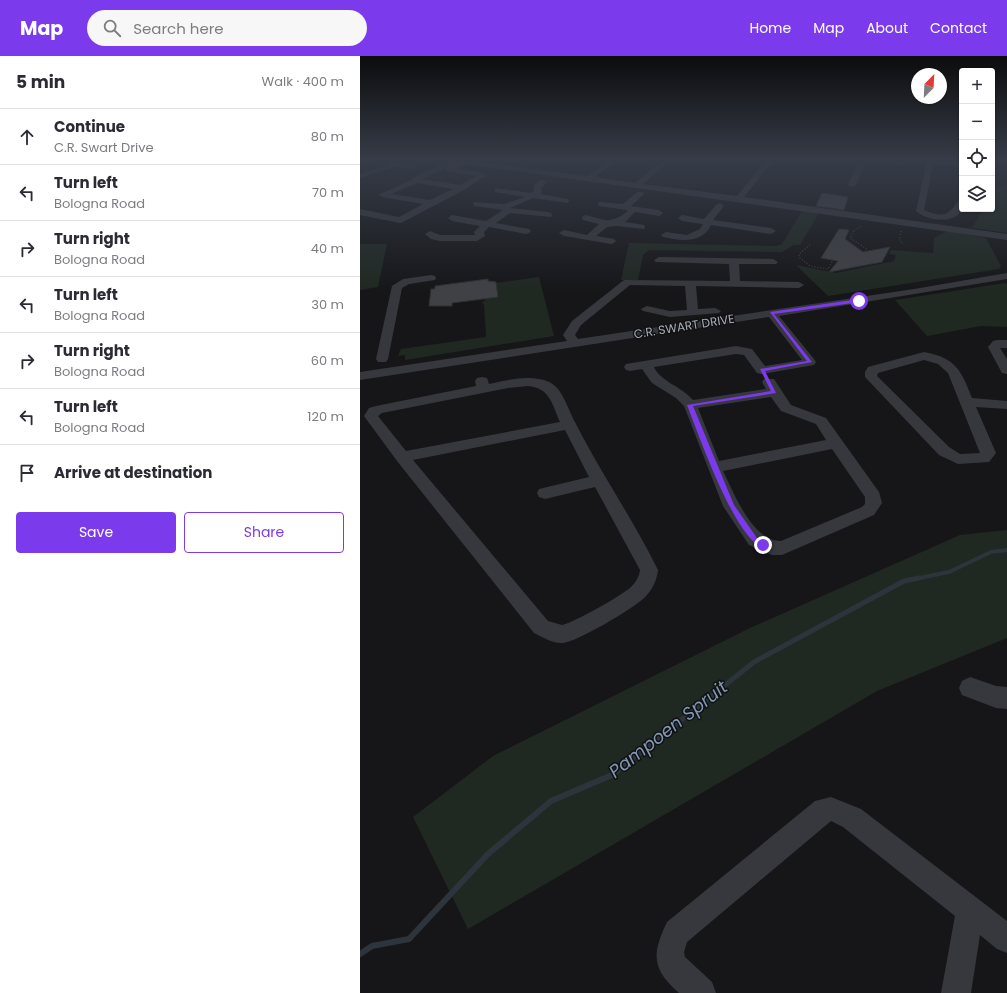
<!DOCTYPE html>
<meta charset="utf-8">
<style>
:root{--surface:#fff;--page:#f7f7f7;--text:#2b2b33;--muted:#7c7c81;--line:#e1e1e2;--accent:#7c3aed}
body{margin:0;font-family:Poppins,sans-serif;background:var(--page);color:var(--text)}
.controls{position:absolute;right:12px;top:12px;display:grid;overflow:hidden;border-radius:4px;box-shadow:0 1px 3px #0004}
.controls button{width:36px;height:36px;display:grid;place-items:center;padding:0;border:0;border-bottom:1px solid var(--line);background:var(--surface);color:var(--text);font:20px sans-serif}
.compass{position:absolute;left:551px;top:12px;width:36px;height:36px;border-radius:50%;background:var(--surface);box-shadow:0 1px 3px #0004;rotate:24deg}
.stop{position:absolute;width:12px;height:12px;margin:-9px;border:3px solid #7c3aed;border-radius:50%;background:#fff}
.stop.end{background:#7c3aed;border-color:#fff;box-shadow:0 1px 4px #0008}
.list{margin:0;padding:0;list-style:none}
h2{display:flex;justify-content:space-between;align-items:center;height:52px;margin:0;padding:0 16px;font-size:17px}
h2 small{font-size:13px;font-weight:400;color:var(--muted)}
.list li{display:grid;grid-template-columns:26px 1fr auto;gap:12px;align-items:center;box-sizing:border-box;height:56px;padding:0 16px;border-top:1px solid var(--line)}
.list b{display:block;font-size:15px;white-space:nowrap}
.list p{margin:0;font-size:13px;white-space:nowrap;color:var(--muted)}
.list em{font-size:13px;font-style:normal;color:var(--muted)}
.actions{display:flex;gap:8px;padding:12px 16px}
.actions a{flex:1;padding:9px 0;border:1px solid var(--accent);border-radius:4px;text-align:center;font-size:14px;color:var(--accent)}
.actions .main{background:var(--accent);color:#fff}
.icon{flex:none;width:22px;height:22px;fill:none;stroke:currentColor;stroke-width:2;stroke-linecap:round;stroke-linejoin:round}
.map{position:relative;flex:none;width:647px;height:937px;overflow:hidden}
header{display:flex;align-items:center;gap:24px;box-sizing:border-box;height:56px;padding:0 20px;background:var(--accent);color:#fff}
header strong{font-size:19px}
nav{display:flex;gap:22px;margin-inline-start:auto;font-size:14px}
.search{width:280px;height:36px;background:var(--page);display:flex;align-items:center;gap:10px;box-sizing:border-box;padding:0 14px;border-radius:22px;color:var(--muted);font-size:15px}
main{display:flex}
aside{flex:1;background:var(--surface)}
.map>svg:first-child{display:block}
.green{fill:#202822}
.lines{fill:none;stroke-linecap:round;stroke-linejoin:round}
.stream-far2{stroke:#2d343c;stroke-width:4}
.stream-far1{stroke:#2d343c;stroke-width:5}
.stream{stroke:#2d343c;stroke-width:6}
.building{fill:#404145;stroke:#313034}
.path-far1{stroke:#3d3f44;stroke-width:1;stroke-dasharray:1 1.5;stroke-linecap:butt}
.path{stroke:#3d3f44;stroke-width:1.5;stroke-dasharray:1 2;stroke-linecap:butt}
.minor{fill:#37383d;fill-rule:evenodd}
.route{fill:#7c3aed}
.labels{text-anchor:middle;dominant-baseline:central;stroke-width:3;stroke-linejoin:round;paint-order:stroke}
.far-street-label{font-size:12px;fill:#a9adb8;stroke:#111113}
.near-water-label{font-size:18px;font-style:italic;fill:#8099b2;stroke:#111113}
</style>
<header>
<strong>Map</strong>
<div class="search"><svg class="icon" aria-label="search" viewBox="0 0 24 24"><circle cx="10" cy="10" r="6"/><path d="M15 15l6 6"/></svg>Search here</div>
<nav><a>Home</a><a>Map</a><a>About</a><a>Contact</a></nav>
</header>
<main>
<aside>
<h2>5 min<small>Walk · 400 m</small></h2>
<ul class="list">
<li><svg class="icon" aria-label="ahead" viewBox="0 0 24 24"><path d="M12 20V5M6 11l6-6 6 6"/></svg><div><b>Continue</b><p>C.R. Swart Drive</p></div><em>80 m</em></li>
<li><svg class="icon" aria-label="left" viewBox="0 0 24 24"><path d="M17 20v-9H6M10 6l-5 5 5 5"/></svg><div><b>Turn left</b><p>Bologna Road</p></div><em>70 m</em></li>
<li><svg class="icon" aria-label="right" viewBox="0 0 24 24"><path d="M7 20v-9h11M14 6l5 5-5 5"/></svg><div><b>Turn right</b><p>Bologna Road</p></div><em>40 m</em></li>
<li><svg class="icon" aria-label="left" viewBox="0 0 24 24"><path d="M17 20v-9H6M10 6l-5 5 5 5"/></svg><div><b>Turn left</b><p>Bologna Road</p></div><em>30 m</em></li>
<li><svg class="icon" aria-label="right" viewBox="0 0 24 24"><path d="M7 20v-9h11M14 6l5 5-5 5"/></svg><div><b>Turn right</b><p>Bologna Road</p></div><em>60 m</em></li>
<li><svg class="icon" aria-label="left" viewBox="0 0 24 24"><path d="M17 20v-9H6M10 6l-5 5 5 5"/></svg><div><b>Turn left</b><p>Bologna Road</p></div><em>120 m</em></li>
<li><svg class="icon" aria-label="arrive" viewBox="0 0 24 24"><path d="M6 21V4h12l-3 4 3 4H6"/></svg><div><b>Arrive at destination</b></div></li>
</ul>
<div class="actions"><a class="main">Save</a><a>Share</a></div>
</aside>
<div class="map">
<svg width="647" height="937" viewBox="0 0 647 937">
<rect width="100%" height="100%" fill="#161618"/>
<!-- green -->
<g class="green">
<path d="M 647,127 L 647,177 L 607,171 L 613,170 L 623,153 L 632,153 C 632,136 631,134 647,127 Z"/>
<path d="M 442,155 L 459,157 L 440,189 L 434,189 L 422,196 L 289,194 L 283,199 L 278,224 L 261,224 L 269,187 L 416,190 L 422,188 Z"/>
<path d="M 588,175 L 626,182 L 641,210 L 639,213 L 468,240 L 436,209 L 476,217 L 534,205 L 536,199 L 529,198 L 531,194 L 573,197 L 574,182 Z"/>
<path d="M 0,188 L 27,188 L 18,231 L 0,234 Z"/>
<path d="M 179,221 L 194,280 L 45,304 L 45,299 L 38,300 L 41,293 L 126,281 L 124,248 L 121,246 L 125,245 L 124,243 L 136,227 Z"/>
<path d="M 645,227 L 647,228 L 647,271 L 621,270 L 567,280 L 535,244 Z"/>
<path d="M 647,474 L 647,582 L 517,635 L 108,873 L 53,761 L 133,700 L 390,572 L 600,479 Z"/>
</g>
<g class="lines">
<!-- stream-far2 -->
<path class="stream-far2" d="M 554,523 L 589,516 L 631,496 L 647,494"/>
<!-- stream-far1 -->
<path class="stream-far1" d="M 269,706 L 394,606 L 544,525 L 559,522"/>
<!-- stream -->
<path class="stream" d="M 0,898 L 12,890 L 49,883 L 128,798 L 191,745 L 252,719 L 270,705"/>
</g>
<!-- building -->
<g class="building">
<path d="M 462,137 L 488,141 L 484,154 L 456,150 Z"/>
<path d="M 479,173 L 489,174 L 485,183 L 503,196 L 530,191 L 522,206 L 469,216 L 478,205 L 461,202 Z"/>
<path d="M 128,223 L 128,225 L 136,226 L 138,241 L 92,247 L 92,250 L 69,250 L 71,233 L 75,233 L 75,230 Z"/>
</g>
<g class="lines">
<!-- path-far1 -->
<path class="path-far1" d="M 493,176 L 495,173 L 500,172 L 501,170"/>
<!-- path -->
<g class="path">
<path d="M 494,175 L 490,182 L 507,193"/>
<path d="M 541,175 L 539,183 L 542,187"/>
<path d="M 450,189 L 439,198 L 439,201 L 450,210 L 468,213 L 474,202"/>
</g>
<!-- minor -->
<g class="minor">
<path d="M 31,105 L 41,105 L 38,107 L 52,109 L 56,111 L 52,113 L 34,111 L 0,122 L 0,118 L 27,109 L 27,106 Z"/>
<path d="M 90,105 L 114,105 L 227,120 L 248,105 L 257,105 L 235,121 L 275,127 L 302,105 L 310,105 L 283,128 L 377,140 L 405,105 L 413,105 L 384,141 L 647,178 L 647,184 L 105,108 L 97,112 L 120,116 L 127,119 L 104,134 L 43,166 L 40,167 L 0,159 L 0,153 L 39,161 L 63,148 L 22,141 L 18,139 L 51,124 L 62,117 ZM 86,112 L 86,115 L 116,120 L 100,129 L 62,123 ZM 57,127 L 93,133 L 70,144 L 31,138 Z"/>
<path d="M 499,105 L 507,105 L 495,130 L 489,130 L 488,128 Z"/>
<path d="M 526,105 L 545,105 L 549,107 C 544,111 531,109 526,105 Z"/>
<path d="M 567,105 L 602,106 L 602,110 L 573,108 L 564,154 C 583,162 588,160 599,144 L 602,144 L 602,153 C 600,155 599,159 596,160 C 586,167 564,163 556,155 Z"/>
<path d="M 180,124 L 183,124 L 187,126 L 181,132 L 182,136 L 180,138 L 208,143 L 209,145 L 208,147 L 173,142 L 150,152 L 188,156 L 191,157 L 192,159 L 191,161 L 150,157 L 136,167 L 169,173 L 171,175 L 169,177 L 166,178 L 129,171 L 124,176 L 125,180 L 117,185 L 80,185 L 71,183 L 65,178 L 70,175 L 80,179 L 115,179 L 114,176 L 120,170 L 92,165 L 88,162 L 92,159 L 126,165 L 143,154 L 114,150 L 113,148 L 114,146 L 144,148 L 165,141 L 135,136 L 135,132 L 171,137 L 174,135 L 174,129 Z"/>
<path d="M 277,136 L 283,136 L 284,138 L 271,150 L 299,154 L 303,157 L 299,160 L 275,156 L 265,166 L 284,169 L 285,171 L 284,173 L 257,170 L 247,171 L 236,180 L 254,183 L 256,185 L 254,187 L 251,188 L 204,180 L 199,177 L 204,174 L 227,179 L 239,168 L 223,164 L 222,162 L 223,160 L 226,159 C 246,164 248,169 267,156 L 267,154 L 239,150 L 238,148 L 239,146 L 263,148 Z"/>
<path d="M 360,147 L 364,150 L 353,164 L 411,172 L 416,175 L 411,178 L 351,169 C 342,188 320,185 303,181 L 301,179 L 306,176 L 327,179 L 340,173 L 343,168 L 322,165 L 318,162 L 322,159 L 344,163 L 357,148 Z"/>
<path d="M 299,201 L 413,203 L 418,206 L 416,208 L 379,208 L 380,225 L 439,226 L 444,229 L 439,232 L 336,230 L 338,253 L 355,252 L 361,255 L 359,257 L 310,261 L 283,255 L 281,253 L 287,250 L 310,255 L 327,254 L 325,230 L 270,229 L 221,269 L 215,279 L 218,283 L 554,233 L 647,217 L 647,223 L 419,260 L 454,303 L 456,306 L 454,309 L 402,318 L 397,317 L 384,299 L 376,298 L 294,311 C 301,326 321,330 333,344 L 406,333 L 402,326 L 404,323 L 414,323 L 431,349 L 466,362 L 519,436 L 522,447 L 514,459 L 422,499 L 412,499 L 389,489 L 363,450 L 324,350 L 316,342 L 292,327 L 282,313 L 270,315 L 266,314 L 264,311 L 266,308 L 376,290 L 392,293 L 405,310 L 442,304 L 409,261 L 0,324 L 0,316 L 207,285 L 203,279 L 212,265 L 264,224 L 370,225 L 369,208 L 296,206 L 294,204 ZM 411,341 L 421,355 L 456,368 L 466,384 L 359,405 L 338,352 ZM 472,393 L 505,441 L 505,448 L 502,451 L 421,485 C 392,485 374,437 363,415 Z"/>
<path d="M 71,219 L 75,220 L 76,222 L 75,224 L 49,228 L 42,232 L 28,303 L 26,306 L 18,306 L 16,303 L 32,230 L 43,223 Z"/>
<path d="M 637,284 L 647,284 L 647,292 L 640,292 L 647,303 L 647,318 L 642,317 L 628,291 L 633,285 Z"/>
<path d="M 564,296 C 596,302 601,314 612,342 L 647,345 L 647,353 L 616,351 L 636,397 L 629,406 L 598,408 L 579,399 L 505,321 L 505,316 L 508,311 ZM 564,304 L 578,308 L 588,317 L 620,397 L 600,398 L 589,391 L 517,320 L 518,317 Z"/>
<path d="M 122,321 L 127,322 L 129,328 C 148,324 171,318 189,326 C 203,332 208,354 215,366 C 240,416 273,463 298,514 C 297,525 291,536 283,543 C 270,554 219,585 203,587 C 194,588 182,581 174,577 L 37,405 L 4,360 L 9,352 L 16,350 L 116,330 L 115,325 L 117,322 ZM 168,330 C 190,332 192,348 200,366 L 46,395 L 18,360 L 22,357 L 148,332 ZM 205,374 L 229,421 L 179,433 L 177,437 L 179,441 L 185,443 L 235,431 L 280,514 C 279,521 276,526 271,531 C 261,540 215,566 202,569 L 188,565 L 53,404 Z"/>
<path d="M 610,621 L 636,630 L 647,631 L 647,653 L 636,652 L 602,639 L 599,632 L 602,625 Z"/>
<path d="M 471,741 L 501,753 L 647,865 L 647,897 L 637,893 L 620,879 L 611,937 L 581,937 L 595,860 L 483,771 L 471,765 L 327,886 L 324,896 L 325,901 L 352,926 L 356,937 L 319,937 C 291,912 292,898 307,866 L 455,745 Z"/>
</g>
</g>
<!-- sky -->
<linearGradient id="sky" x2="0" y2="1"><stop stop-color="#0c0c0d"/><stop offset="0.44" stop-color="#363c48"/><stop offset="1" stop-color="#363c48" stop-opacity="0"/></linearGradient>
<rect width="647" height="236" fill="url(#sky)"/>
<!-- route -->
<path class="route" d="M 499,243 L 500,246 L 414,258 L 452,306 L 405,315 L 416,337 L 333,350 L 374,449 L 397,482 L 406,489 L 403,492 C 374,481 339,379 327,349 L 411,335 L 400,313 L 447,305 L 410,256 Z"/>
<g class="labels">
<!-- far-street labels -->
<g class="far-street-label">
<text transform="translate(324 270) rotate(-9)">C.R. SWART DRIVE</text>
</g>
<!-- near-water labels -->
<g class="near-water-label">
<text transform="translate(308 673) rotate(-38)">Pampoen Spruit</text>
</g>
</g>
</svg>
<div class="controls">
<button>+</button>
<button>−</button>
<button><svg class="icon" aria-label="locate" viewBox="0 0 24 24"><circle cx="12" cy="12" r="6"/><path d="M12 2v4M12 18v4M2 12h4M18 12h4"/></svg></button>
<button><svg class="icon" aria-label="layers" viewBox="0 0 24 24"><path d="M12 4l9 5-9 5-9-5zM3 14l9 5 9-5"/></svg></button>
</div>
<svg class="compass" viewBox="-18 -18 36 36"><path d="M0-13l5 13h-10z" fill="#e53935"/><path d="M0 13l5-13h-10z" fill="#7c7c81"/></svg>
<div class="stop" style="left:499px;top:245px"></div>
<div class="stop end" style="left:403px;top:489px"></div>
</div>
</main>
